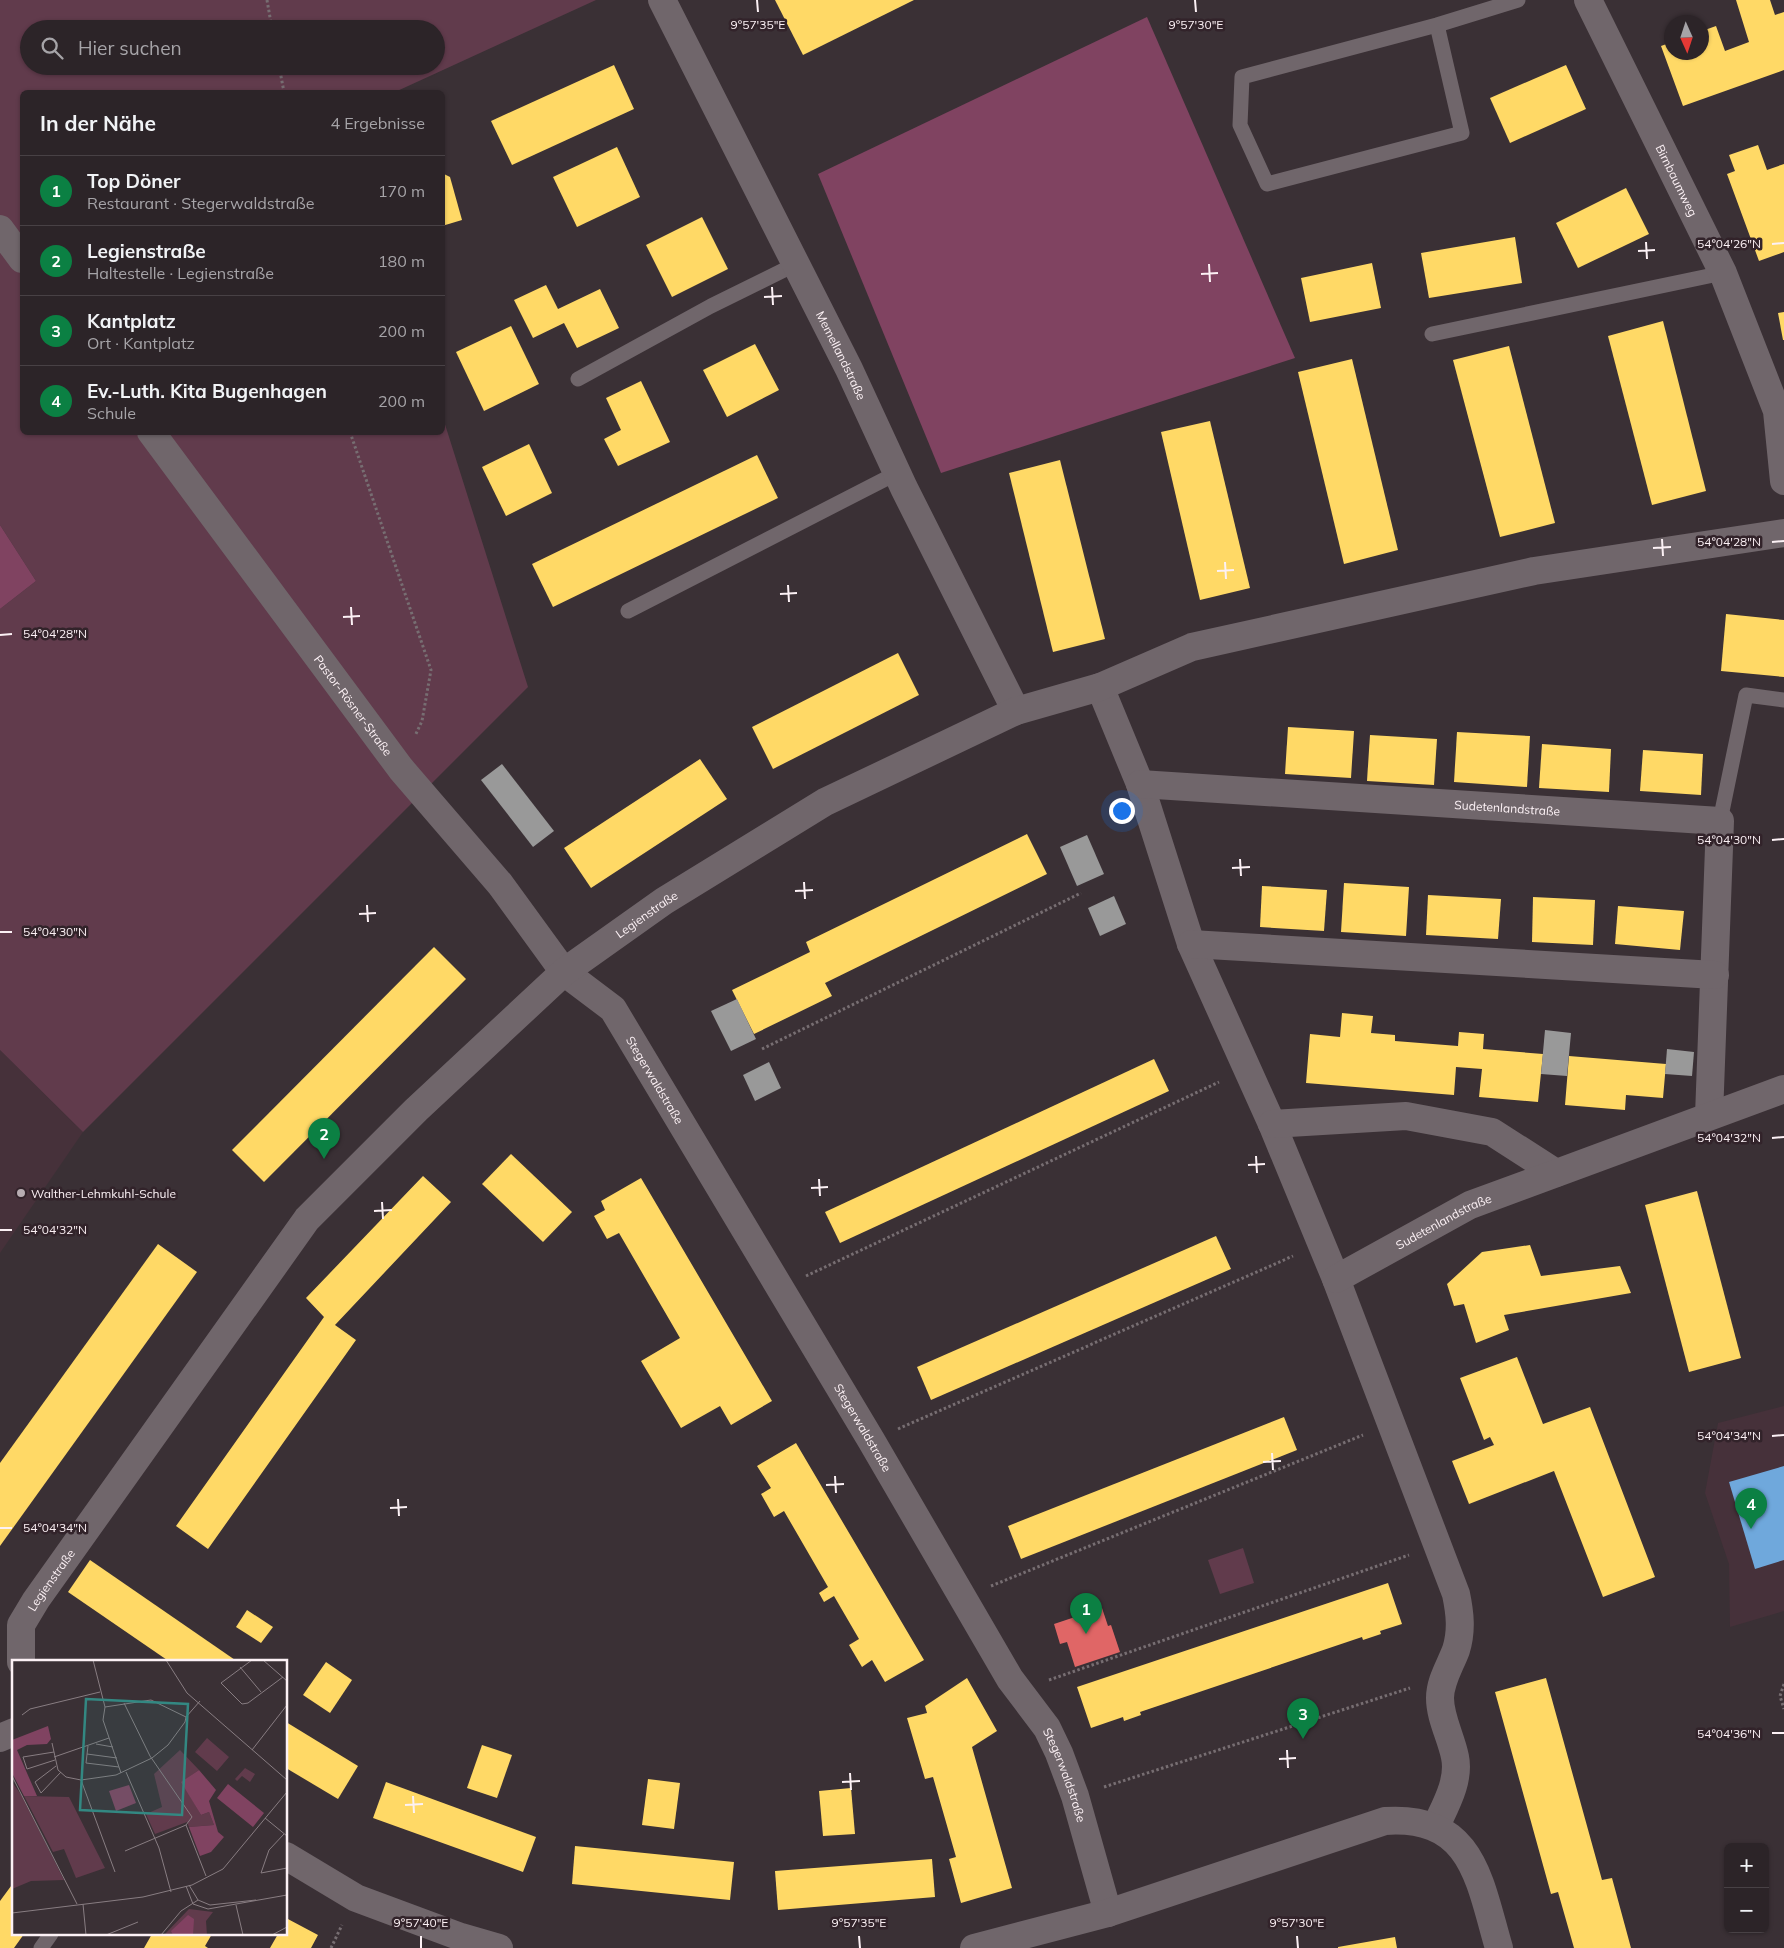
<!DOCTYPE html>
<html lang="de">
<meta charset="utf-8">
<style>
:root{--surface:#2c2428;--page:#383034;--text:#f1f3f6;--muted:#a6a4a8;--line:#484145;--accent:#0b8043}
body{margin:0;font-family:Mulish,sans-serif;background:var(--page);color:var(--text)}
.controls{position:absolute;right:15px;bottom:15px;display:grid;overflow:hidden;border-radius:8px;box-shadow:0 1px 4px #0004}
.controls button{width:45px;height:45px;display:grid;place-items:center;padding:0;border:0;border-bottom:1px solid var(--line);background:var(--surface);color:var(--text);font:25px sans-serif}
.compass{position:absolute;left:1664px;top:15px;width:45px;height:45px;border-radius:50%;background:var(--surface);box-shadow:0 1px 4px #0004;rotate:177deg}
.you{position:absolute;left:1121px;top:810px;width:18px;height:18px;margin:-12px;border:4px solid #fff;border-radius:50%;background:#1a73e8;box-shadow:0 0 0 8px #1a73e833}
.badge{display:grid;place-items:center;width:32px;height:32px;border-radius:50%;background:var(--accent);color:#fff;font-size:16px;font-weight:700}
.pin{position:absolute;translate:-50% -41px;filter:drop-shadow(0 1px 2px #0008)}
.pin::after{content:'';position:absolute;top:26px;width:18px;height:15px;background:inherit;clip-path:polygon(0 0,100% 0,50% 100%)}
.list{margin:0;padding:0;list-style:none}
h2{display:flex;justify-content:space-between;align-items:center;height:65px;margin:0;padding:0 20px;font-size:21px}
h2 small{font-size:16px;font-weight:400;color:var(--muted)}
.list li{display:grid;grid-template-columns:32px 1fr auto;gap:15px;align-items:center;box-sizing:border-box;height:70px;padding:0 20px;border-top:1px solid var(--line)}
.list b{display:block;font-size:19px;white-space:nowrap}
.list p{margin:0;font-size:16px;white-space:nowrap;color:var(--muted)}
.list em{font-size:16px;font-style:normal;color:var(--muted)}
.icon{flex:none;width:28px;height:28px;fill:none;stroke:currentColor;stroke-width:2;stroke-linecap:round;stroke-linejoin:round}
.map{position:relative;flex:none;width:1784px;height:1948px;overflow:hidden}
.search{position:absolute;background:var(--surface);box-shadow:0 1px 4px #0004;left:20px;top:20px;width:425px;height:55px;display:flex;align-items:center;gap:12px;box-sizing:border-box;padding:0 18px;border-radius:28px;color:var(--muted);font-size:19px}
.panel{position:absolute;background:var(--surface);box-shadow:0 1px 4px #0004;left:20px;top:90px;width:425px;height:345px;border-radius:8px}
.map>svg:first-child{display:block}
.built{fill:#46313a}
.green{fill:#613b4c;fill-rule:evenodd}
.forest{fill:#804361}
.homes{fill:#ffd966}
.shops{fill:#e06666}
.schools{fill:#6fa8dc}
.industry{fill:#999}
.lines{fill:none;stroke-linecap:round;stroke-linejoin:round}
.path{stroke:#776e72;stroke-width:3;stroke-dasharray:2.5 2.5;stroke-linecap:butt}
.service{stroke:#70666b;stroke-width:15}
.minor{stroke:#70666b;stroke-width:28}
.ticks{fill:none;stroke:#fcf1f5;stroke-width:2}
.poi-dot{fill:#b8adb2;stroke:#32232a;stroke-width:2}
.labels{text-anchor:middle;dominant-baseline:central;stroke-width:5;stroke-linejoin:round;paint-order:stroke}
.street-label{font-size:12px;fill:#fcf1f5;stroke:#32232a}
.poi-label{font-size:12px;fill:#fcf1f5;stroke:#32232a;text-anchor:start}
.inset-road{fill:none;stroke:#887d82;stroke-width:1}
.view{fill:#338882;fill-opacity:0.15;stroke:#338882;stroke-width:2.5}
.inset-edge{fill:none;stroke:#fcf1f5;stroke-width:2.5}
.ticks-label{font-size:12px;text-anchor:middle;fill:#fcf1f5;stroke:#32232a;stroke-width:5;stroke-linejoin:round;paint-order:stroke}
</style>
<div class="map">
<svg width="1784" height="1948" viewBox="0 0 1784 1948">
<rect width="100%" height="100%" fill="#3a3035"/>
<!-- built -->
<g class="built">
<path d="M 0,1050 L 83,1132 L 0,1253 Z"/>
<path d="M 1784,1406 L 1784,1611 L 1730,1627 L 1729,1564 L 1705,1493 L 1718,1423 Z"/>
</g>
<!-- green -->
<g class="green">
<path d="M 0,0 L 596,0 L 395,92 L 22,92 L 22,432 L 442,432 L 443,418 L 528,687 L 83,1132 L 0,1050 L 0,609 L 36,581 L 0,525 ZM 29,29 L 436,29 L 436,66 L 29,66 Z"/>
<path d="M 1243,1548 L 1254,1583 L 1220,1594 L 1208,1560 Z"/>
</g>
<!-- forest -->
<g class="forest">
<path d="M 1147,17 L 1295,358 L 941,473 L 818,174 Z"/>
<path d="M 0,525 L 36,581 L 0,609 Z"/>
</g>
<!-- homes -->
<g class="homes">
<path d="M 775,0 L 914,0 L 803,55 Z"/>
<path d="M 1736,0 L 1770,0 L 1775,15 L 1784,12 L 1784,70 L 1683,106 L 1661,46 L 1672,42 L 1672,52 L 1702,52 L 1702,31 L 1716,26 L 1725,51 L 1749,42 Z"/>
<path d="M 614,65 L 634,109 L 512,165 L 491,121 Z"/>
<path d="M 1566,65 L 1586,109 L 1510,143 L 1490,98 Z"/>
<path d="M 1758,145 L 1767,170 L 1784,164 L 1784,252 L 1759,261 L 1727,174 L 1735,171 L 1729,155 Z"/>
<path d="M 617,147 L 640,197 L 577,227 L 553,177 Z"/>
<path d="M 442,173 L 450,177 L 462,220 L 442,226 Z"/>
<path d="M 1626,188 L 1649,234 L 1578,268 L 1556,223 Z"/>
<path d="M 702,217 L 728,269 L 672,297 L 646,245 Z"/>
<path d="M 1515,237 L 1522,283 L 1429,298 L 1421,253 Z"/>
<path d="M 1372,263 L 1381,308 L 1310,322 L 1301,278 Z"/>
<path d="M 546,285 L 558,309 L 600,289 L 619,328 L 577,348 L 564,323 L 533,338 L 514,300 Z"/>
<path d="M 1784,312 L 1784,340 L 1783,340 L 1778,313 Z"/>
<path d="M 1663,321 L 1706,491 L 1652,505 L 1608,336 Z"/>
<path d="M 511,326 L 539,384 L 484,411 L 456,352 Z"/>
<path d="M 755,344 L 779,390 L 727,417 L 703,370 Z"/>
<path d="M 1509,346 L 1555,523 L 1500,537 L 1453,360 Z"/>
<path d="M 1352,359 L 1398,550 L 1344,564 L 1298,372 Z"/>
<path d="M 641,381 L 670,442 L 618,466 L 604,439 L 621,430 L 606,398 Z"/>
<path d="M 1210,421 L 1250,588 L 1200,600 L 1161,432 Z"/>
<path d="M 529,444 L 552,493 L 506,516 L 482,467 Z"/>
<path d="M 757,455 L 778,498 L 553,607 L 532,564 Z"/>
<path d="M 1060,460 L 1105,639 L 1053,652 L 1009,473 Z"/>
<path d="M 1726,614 L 1784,620 L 1784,677 L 1721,671 Z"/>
<path d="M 898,653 L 919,695 L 773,769 L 752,727 Z"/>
<path d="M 1288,727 L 1354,731 L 1351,778 L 1285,774 Z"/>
<path d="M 1457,732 L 1530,736 L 1527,787 L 1454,782 Z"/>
<path d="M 1370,735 L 1437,739 L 1434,785 L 1367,781 Z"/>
<path d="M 1542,744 L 1611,749 L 1609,792 L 1539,788 Z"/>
<path d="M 1643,750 L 1703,754 L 1701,795 L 1640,791 Z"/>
<path d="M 700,759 L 727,799 L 591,888 L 564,848 Z"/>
<path d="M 1027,834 L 1047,874 L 825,983 L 832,996 L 754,1034 L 732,990 L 810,952 L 806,942 Z"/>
<path d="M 1344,883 L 1409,887 L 1406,936 L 1341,932 Z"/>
<path d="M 1262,886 L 1327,890 L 1324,931 L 1260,927 Z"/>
<path d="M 1428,895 L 1501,899 L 1498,939 L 1426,935 Z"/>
<path d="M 1533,897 L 1595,900 L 1593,945 L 1532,942 Z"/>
<path d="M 1618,906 L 1684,911 L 1680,950 L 1615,944 Z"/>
<path d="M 434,947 L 466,979 L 264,1182 L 232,1150 Z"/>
<path d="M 1342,1013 L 1373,1016 L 1371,1033 L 1395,1035 L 1395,1041 L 1458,1046 L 1459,1032 L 1484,1034 L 1483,1049 L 1543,1054 L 1538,1102 L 1479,1097 L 1482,1069 L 1456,1067 L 1454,1095 L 1306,1083 L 1310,1034 L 1340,1037 Z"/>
<path d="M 1569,1056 L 1666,1064 L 1663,1098 L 1626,1095 L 1625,1110 L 1565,1105 Z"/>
<path d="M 1154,1059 L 1169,1091 L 840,1243 L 825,1212 Z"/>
<path d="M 511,1154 L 572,1212 L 543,1242 L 482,1184 Z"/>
<path d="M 423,1176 L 451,1202 L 335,1325 L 356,1340 L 208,1549 L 176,1526 L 324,1317 L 306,1298 Z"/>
<path d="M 641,1178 L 772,1401 L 731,1425 L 720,1406 L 681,1428 L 641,1361 L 680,1338 L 619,1233 L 607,1239 L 594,1216 L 605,1210 L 601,1201 Z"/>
<path d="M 1697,1191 L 1741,1358 L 1689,1372 L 1645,1205 Z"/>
<path d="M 1216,1236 L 1231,1269 L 931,1400 L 917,1367 Z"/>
<path d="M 158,1244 L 197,1272 L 0,1546 L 0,1463 Z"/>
<path d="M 1530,1245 L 1541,1276 L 1620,1266 L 1631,1293 L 1504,1315 L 1509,1330 L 1476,1343 L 1464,1304 L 1454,1306 L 1447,1284 L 1482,1252 Z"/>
<path d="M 1517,1357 L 1543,1424 L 1590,1407 L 1655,1577 L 1603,1597 L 1554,1471 L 1469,1504 L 1452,1461 L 1494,1445 L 1490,1437 L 1484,1440 L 1460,1378 Z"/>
<path d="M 1284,1417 L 1297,1450 L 1021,1559 L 1008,1526 Z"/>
<path d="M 796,1443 L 924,1660 L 885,1682 L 872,1660 L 862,1667 L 849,1645 L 859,1639 L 834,1596 L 824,1602 L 819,1593 L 828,1587 L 784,1511 L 774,1517 L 761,1494 L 771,1488 L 757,1466 Z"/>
<path d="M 90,1560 L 238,1662 L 170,1662 L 68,1592 Z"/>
<path d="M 1388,1583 L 1402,1624 L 1380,1631 L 1381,1634 L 1363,1640 L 1362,1637 L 1140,1712 L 1141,1715 L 1124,1721 L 1123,1717 L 1091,1728 L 1077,1687 Z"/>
<path d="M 247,1610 L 273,1627 L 261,1643 L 236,1627 Z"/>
<path d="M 326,1662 L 352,1680 L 330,1713 L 303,1695 Z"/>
<path d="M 967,1678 L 997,1731 L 972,1747 L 1012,1888 L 961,1903 L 949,1859 L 956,1857 L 933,1777 L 925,1779 L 907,1718 L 927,1713 L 925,1706 Z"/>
<path d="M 1546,1678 L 1602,1880 L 1612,1878 L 1631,1948 L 1574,1948 L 1558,1892 L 1551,1894 L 1495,1692 Z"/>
<path d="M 286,1722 L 358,1766 L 338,1799 L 286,1768 Z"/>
<path d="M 482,1745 L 512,1755 L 497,1798 L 467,1788 Z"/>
<path d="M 648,1779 L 680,1783 L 674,1829 L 642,1825 Z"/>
<path d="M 386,1782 L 536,1837 L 523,1872 L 373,1818 Z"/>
<path d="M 851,1788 L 855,1834 L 823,1836 L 819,1791 Z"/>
<path d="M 575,1846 L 734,1862 L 730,1900 L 572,1884 Z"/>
<path d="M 932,1859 L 935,1897 L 778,1910 L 775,1871 Z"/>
<path d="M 14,1882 L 14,1934 L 24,1934 L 14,1948 L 0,1948 L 0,1901 Z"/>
<path d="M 286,1918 L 318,1935 L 311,1948 L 270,1948 L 278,1934 L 286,1934 Z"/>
<path d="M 152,1934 L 212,1934 L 205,1946 L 208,1948 L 144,1948 Z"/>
<path d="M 1395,1937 L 1397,1948 L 1338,1948 L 1338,1947 Z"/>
</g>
<!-- shops -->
<path class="shops" d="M 1102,1608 L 1108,1626 L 1111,1625 L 1120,1652 L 1075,1667 L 1067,1642 L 1060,1644 L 1054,1624 Z"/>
<!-- schools -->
<path class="schools" d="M 1784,1466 L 1784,1560 L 1755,1569 L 1729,1482 Z"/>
<!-- industry -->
<g class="industry">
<path d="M 502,764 L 554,831 L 533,847 L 481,780 Z"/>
<path d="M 1087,835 L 1104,874 L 1077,886 L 1060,847 Z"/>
<path d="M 1114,896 L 1126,924 L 1100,936 L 1088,908 Z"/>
<path d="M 737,999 L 756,1039 L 731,1051 L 711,1011 Z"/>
<path d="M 1545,1030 L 1571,1033 L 1567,1076 L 1541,1074 Z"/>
<path d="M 1667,1049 L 1694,1052 L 1692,1076 L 1665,1074 Z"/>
<path d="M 769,1062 L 781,1088 L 755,1101 L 743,1075 Z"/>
</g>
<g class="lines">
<!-- path -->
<g class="path">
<path d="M 267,0 L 272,29"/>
<path d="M 279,66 L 284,92"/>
<path d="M 350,432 L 431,670 L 422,721 L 415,736"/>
<path d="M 762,1049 L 1081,893"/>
<path d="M 806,1276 L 1219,1082"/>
<path d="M 898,1429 L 1293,1256"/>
<path d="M 991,1586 L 1363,1435"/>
<path d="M 1049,1680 L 1409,1555"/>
<path d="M 1784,1684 L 1780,1696 L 1784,1709"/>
<path d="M 1104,1787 L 1410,1688"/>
<path d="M 331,1948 L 342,1925"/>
</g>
<!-- service -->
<g class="service">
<path d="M 1437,25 L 1462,133 L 1267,184 L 1240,125 L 1242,77 L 1437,25 L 1518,0"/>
<path d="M 1432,334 L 1723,273"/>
<path d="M 578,379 L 711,306 L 796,264"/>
<path d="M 628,611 L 897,473"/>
<path d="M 1720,821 L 1746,695 L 1784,700"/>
<path d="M 41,1948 L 51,1934"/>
</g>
<!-- minor -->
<g class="minor">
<path id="s1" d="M 662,0 L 849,369 L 904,488 L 1016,711"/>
<path id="s2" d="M 1588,0 L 1723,273 L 1777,411 L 1784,481"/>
<path d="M 0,229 L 22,259"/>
<path id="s3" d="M 151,432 L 401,769 L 500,884 L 564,972 L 613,1009 L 871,1440 L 1010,1679 L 1047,1728 L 1059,1753 L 1075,1796 L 1108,1913"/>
<path d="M 1100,687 L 1140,784 L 1191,944 L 1272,1124 L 1336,1279 L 1456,1594 C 1460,1613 1462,1631 1456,1650 C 1450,1666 1440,1681 1440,1698 C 1440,1718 1451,1737 1455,1757 C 1460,1781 1445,1806 1436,1826"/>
<path id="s4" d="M 1140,784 L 1720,821 L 1709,1116"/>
<path d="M 1191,944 L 1715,975"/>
<path d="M 1272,1124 L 1406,1116 L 1492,1132 L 1556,1173"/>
<path id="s5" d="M 1336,1279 L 1470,1205 L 1784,1089"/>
<path id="s6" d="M 21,1662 L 21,1625 L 36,1600 L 307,1219 L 416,1110 L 564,972 L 664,901 L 825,802 L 1016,711 L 1100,687 L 1192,647 L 1534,571 L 1784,533"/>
<path d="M 0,1738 L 14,1732"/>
<path d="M 286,1856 L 356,1898 L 461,1937 L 499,1948"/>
<path d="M 974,1948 L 1108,1913 L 1385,1821 C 1473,1815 1479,1880 1499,1948"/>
</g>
</g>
<!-- ticks -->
<path class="ticks" d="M 757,0 L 758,12M 1195,0 L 1196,12M 1646,242 L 1647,259M 1772,244 L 1784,243M 1638,251 L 1655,250M 1209,264 L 1210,282M 1201,274 L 1218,273M 772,287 L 773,305M 764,297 L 782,296M 1662,539 L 1663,556M 1772,542 L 1784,541M 1653,548 L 1671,547M 1225,562 L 1226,579M 1217,571 L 1234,570M 788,585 L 789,602M 780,594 L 797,593M 351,607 L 352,625M 343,617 L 360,616M 0,635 L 12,634M 1772,840 L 1784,839M 1240,859 L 1241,876M 1232,868 L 1250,867M 804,882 L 805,899M 795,891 L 813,890M 367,905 L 368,922M 359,914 L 376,913M 0,932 L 12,932M 1772,1138 L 1784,1137M 1256,1156 L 1257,1173M 1248,1165 L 1265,1164M 819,1179 L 820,1196M 811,1188 L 828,1187M 382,1202 L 383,1219M 374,1211 L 392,1210M 0,1230 L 12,1230M 1772,1436 L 1784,1435M 1272,1453 L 1273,1470M 1263,1462 L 1281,1461M 835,1476 L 836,1493M 826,1485 L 844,1484M 398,1499 L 399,1516M 390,1508 L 407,1507M 0,1528 L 12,1528M 1772,1733 L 1784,1733M 1287,1750 L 1288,1768M 1279,1759 L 1296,1758M 850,1773 L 851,1790M 842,1782 L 860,1781M 413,1796 L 414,1813M 405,1805 L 423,1804M 421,1936 L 421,1948M 859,1936 L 860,1948M 1297,1936 L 1298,1948"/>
<!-- markers -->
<circle class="poi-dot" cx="21" cy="1193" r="5"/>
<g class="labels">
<!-- street labels -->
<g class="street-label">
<text stroke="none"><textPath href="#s2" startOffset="201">Birnbaumweg</textPath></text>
<text stroke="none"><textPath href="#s1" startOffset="398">Memellandstraße</textPath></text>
<text stroke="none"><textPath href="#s3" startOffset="340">Pastor-Rösner-Straße</textPath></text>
<text stroke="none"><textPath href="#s4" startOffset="368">Sudetenlandstraße</textPath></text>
<text stroke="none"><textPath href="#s6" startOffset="991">Legienstraße</textPath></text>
<text stroke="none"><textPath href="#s3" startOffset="824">Stegerwaldstraße</textPath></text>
<text stroke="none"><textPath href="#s5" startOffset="122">Sudetenlandstraße</textPath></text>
<text stroke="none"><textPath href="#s3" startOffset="1229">Stegerwaldstraße</textPath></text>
<text stroke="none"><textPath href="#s6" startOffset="91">Legienstraße</textPath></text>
<text stroke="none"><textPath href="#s3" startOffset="1632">Stegerwaldstraße</textPath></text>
</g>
<!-- poi labels -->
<g class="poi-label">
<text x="31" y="1193">Walther-Lehmkuhl-Schule</text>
</g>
</g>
<!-- overview -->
<g transform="translate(12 1660)">
<rect width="275" height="275" fill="#3a3035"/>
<path d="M 195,78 L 217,97 L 205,111 L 183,92 ZM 168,90 L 187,110 L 170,122 L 189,155 L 197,152 L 202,165 L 177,167 L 175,162 L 143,174 L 134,154 L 150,147 L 142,114 ZM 233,108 L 243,114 L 238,122 L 230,116 L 225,121 L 223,119 ZM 0,122 L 10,136 L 52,220 L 19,221 L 0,229 ZM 12,136 L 57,137 L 93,208 L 64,218 L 52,189 L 41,192 ZM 177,249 L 201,252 L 194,261 L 195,275 L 152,275 Z" fill="#613b4c"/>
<path d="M 36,66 L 39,79 L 35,84 L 15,85 L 5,90 L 25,136 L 12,136 L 0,113 L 0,80 ZM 187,110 L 204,130 L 197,141 L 206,172 L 212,177 L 199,192 L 188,196 L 177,167 L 202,165 L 197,152 L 189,155 L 169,122 ZM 216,124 L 252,153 L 241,167 L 205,138 ZM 117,125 L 124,143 L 104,151 L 97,131 Z" fill="#804361"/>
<path d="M 176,255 L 182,259 L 181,275 L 161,275 L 159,271 Z" fill="#814161"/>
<path class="inset-road" d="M 81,0 L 93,47 L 91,60 L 109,113M 154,0 L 175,33 L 275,120M 240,0 L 209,23 L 230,44 L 236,43 L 271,17M 251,0 L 275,21M 228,7 L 249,32M 112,43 L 138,96 L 180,157 L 174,165 L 113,191M 93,47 L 139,40 L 174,57M 10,55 L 18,49 L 88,32M 174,57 L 188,41M 40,83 L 46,110 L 54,117 L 69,120 L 104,115 L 140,98 L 156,85 L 173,62 L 174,57M 84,84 L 101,87M 76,86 L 74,103 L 107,107M 240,90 L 275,45M 42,92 L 11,97 L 15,109 L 43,100M 75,94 L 105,98M 42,97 L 97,78M 44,106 L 23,122 L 29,133 L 49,112M 114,112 L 147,188 L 159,232M 0,116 L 65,244M 69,120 L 103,212M 253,158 L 275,176M 174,165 L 194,216M 272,174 L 257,190 L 249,213 L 275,208M 177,225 L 186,240 L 198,245 L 244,240M 174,226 L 181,244 L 196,249 L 275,235M 71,244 L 74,275M 224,245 L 231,275M 0,253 L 131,237 L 180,225 L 211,209 L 275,132M 94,275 L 126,262M 149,275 L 169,251 L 186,240M 260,275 L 275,267"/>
<path class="view" d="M 74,39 L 176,44 L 170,155 L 68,150 Z"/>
<rect width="275" height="275" class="inset-edge"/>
</g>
<g class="ticks-label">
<text x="758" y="29">9°57'35"E</text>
<text x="1196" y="29">9°57'30"E</text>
<text x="1729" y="248">54°04'26"N</text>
<text x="1729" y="546">54°04'28"N</text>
<text x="55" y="638">54°04'28"N</text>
<text x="1729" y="844">54°04'30"N</text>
<text x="55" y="936">54°04'30"N</text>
<text x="1729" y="1142">54°04'32"N</text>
<text x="55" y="1234">54°04'32"N</text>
<text x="1729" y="1440">54°04'34"N</text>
<text x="55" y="1532">54°04'34"N</text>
<text x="1729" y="1738">54°04'36"N</text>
<text x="421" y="1927">9°57'40"E</text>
<text x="859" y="1927">9°57'35"E</text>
<text x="1297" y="1927">9°57'30"E</text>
</g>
</svg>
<div class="controls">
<button>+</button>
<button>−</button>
</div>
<svg class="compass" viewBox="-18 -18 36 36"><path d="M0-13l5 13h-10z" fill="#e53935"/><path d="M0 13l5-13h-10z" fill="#a6a4a8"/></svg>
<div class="you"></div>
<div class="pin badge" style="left:1086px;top:1634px">1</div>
<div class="pin badge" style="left:324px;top:1159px">2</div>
<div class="pin badge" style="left:1303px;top:1739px">3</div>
<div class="pin badge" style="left:1751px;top:1529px">4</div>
<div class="search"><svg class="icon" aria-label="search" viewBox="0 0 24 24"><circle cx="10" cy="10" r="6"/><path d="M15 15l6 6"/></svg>Hier suchen</div>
<section class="panel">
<h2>In der Nähe<small>4 Ergebnisse</small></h2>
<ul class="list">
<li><span class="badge">1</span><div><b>Top Döner</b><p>Restaurant · Stegerwaldstraße</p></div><em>170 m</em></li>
<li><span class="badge">2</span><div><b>Legienstraße</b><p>Haltestelle · Legienstraße</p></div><em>180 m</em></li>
<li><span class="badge">3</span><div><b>Kantplatz</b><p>Ort · Kantplatz</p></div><em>200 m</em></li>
<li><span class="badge">4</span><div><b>Ev.-Luth. Kita Bugenhagen</b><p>Schule</p></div><em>200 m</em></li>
</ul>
</section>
</div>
